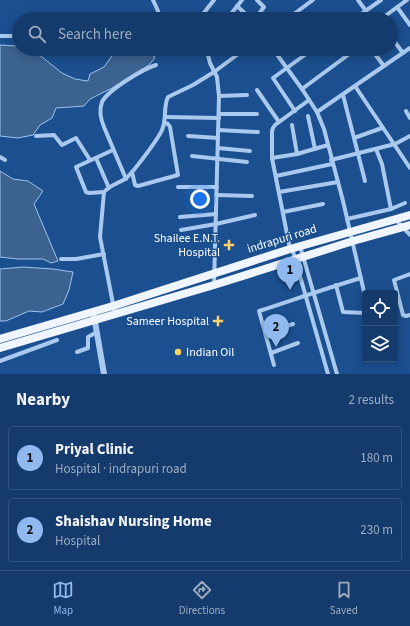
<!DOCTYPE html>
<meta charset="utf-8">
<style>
:root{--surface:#143b6b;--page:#214673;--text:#f1f3f6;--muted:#9dadc1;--line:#33557e;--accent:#90b9f0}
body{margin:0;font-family:"Source Sans 3",sans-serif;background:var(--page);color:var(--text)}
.controls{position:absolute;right:12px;bottom:12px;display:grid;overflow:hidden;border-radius:4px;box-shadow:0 2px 10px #0003}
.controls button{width:36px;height:36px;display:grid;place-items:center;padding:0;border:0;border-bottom:1px solid var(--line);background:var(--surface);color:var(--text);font:20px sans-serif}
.you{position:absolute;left:200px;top:199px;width:14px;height:14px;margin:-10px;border:3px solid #fff;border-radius:50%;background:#1a73e8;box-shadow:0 0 0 6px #1a73e833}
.badge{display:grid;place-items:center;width:26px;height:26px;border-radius:50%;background:var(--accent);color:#111;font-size:13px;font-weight:700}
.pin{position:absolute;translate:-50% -33px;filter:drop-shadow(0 1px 2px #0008)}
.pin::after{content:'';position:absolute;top:21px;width:14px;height:12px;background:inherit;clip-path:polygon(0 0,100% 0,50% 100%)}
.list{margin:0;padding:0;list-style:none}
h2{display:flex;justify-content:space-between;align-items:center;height:52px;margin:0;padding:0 16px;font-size:17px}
h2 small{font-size:13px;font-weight:400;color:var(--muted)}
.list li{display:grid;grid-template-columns:26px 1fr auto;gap:12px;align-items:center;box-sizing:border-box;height:64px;margin:0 8px 8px;padding:0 8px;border:1px solid var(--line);border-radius:4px}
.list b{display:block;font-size:15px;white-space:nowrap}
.list p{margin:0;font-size:13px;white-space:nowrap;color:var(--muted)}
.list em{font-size:13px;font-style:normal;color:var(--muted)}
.icon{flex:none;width:22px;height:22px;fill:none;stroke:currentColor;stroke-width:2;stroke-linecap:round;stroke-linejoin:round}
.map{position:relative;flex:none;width:410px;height:374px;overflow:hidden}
.search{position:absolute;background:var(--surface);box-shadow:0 2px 10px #0003;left:12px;right:12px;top:12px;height:44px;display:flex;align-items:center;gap:10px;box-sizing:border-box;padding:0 14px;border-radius:22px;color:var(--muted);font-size:15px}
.sheet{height:196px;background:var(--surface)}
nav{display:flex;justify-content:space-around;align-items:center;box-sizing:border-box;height:56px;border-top:1px solid var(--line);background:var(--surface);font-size:11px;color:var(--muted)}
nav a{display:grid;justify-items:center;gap:2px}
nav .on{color:var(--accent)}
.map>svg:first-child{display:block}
.water{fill:#3c6290;stroke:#9cc4f0}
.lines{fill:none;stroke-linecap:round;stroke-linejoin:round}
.minor{stroke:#a9c9ee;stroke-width:4}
.tertiary{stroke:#a9c9ee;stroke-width:6}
.primary{stroke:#f0f6ff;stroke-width:8}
.poi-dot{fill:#ffd166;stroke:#1b4f8f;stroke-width:1.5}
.labels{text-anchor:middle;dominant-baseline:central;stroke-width:3;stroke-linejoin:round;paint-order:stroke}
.poi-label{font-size:12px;fill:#fff;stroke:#1b4f8f;text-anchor:end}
.street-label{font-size:12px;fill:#fff;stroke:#1b4f8f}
</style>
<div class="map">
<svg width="410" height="374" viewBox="0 0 410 374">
<rect width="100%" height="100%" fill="#1b4f8f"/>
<!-- water -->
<g class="water">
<path d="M 0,45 L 17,46 L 19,46 L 19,49 L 32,49 L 62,73 L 75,79 L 88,81 L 90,74 L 104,67 L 112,56 L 119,49 L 146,49 L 155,51 L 154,59 L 149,65 L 112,88 L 90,99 L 84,106 L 56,108 L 52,118 L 40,125 L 33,135 L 18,138 L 0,136 Z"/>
<path d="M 0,171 L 13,179 L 28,181 L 43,191 L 34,204 L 58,261 L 51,263 L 43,259 L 18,259 L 0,257 Z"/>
<path d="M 23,267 L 53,269 L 73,272 L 69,290 L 63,304 L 42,312 L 29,311 L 6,321 L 0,321 L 0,269 Z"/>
</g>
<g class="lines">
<!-- minor -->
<g class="minor">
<path d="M 153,0 L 158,11 L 159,19"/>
<path d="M 358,0 L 366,11"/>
<path d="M 237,6 L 251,19"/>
<path d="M 397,7 L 410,25"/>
<path d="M 199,19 L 214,0"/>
<path d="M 227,19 L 242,0"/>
<path d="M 255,19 L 264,7 L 257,0"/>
<path d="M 287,19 L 313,0"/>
<path d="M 354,19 L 381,0"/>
<path d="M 381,19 L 407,0"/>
<path d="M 0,36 L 19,36"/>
<path d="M 391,37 L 403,53"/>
<path d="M 196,49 L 205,51 L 208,55 L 210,63 L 217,77 L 219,96 L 214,285"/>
<path d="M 273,49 L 302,89 L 317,112 L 324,129 L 343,201 L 365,296"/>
<path d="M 371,49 L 384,66"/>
<path d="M 355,86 L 410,168"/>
<path d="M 302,89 L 356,49"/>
<path d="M 257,90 L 279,122"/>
<path d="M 343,95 L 365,181"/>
<path d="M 219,96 L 247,95"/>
<path d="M 295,111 L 273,78 L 313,49"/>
<path d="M 406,111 L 410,118"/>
<path d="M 317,112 L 410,48"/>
<path d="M 219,114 L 257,114"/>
<path d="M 308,116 L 315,149"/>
<path d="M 165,117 L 219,118"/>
<path d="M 292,125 L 297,154"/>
<path d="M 218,130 L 258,132"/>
<path d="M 36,136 L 54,135 L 62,145 L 76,138 L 90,160"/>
<path d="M 188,136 L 218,138"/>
<path d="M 354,138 L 382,128"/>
<path d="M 218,148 L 250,151"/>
<path d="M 376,149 L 382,164 L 391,209"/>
<path d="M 192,156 L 247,162"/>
<path d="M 0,157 L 5,160"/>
<path d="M 96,158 L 109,188"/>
<path d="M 272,158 L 297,154 L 328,145"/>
<path d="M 331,160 L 395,144 L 410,136"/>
<path d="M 132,172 L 135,185 L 138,186 L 178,175 L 170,127 L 168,124 L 165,123"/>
<path d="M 276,176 L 332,164"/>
<path d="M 126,179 L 104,127 C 101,120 99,110 102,102 C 108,90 143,69 156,65"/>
<path d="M 178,187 L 217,187"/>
<path d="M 104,192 L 89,193 L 86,192 L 76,167 L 113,150"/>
<path d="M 279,192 L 338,182"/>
<path d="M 216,195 L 252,196"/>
<path d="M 283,212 L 323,204"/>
<path d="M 180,217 L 216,214"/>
<path d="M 347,219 L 391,209 L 405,203"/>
<path d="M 395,219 L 410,235"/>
<path d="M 181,230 L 216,224 L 255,215"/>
<path d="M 300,246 L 337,374"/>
<path d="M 292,248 L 328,374"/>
<path d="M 290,249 L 272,158 L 272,131 L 273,128 L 275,125 L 309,100"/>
<path d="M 61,259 L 76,259 L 104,254"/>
<path d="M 410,274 L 394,280 L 403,315 L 406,316 L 410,315"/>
<path d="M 336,285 L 343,312 L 365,313"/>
<path d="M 115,314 L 100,237 L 104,192 C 110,185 119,183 125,179 C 133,173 158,139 162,130 C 167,119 163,107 168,97 L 193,85 L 214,72 L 245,49"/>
<path d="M 265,333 L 293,324"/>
<path d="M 77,352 L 88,348 L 88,337 L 97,332"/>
<path d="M 271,353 L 298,343"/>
<path d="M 0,361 L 57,340"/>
<path d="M 274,365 L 259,311 C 293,300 327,288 361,278"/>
</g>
<!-- tertiary -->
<path class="tertiary" d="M 94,316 L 104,374"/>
<!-- primary -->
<g class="primary">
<path d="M 0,339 L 113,306 L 290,249 L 410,215"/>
<path d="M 0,348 L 214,285 L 353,241 L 410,225"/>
</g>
</g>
<!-- markers -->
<g class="poi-dot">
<path d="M227 239h4v4h4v4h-4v4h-4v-4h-4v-4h4z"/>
<path d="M216 315h4v4h4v4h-4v4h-4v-4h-4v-4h4z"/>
<circle cx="178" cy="352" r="4"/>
</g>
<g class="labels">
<!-- poi labels -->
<g class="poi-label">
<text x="220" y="238">Shailee E.N.T.<tspan x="220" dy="14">Hospital</tspan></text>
<text x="209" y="321">Sameer Hospital</text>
<text x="186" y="352" text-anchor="start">Indian Oil</text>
</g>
<!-- street labels -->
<g class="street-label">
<text transform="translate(282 239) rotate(-17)">indrapuri road</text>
</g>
</g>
</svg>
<div class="controls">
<button><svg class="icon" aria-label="locate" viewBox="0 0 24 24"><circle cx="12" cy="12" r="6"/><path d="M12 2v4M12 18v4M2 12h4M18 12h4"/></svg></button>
<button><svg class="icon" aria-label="layers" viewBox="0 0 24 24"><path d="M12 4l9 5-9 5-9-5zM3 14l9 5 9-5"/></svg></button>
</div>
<div class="you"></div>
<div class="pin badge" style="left:290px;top:290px">1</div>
<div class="pin badge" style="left:276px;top:347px">2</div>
<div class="search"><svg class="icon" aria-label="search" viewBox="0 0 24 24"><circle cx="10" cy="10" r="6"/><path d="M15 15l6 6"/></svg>Search here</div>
</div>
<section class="sheet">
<h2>Nearby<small>2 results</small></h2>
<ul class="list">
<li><span class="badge">1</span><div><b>Priyal Clinic</b><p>Hospital · indrapuri road</p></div><em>180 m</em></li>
<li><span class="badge">2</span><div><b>Shaishav Nursing Home</b><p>Hospital</p></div><em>230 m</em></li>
</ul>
</section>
<nav>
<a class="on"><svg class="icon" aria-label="map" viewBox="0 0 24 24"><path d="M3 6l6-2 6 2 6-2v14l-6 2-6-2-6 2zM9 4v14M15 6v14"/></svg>Map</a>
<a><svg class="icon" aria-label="directions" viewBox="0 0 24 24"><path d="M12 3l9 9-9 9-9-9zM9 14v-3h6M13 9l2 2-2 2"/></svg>Directions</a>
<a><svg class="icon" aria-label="saved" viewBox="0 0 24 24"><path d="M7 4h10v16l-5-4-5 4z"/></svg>Saved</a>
</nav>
